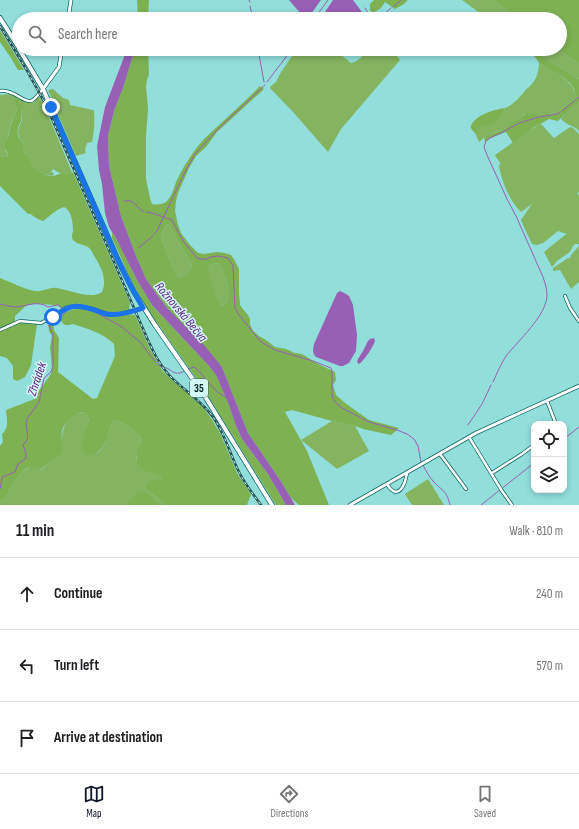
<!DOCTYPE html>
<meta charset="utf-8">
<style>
:root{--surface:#fff;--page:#f6f6f6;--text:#202124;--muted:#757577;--line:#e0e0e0;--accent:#111827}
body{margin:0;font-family:"Sofia Sans Condensed",sans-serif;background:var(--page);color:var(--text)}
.controls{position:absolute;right:12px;bottom:12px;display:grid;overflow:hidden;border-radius:8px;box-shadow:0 2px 6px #0003}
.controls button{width:36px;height:36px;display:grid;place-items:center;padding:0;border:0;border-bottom:1px solid var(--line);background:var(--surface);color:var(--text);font:20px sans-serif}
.stop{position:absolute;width:12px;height:12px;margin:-9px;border:3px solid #1a73e8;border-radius:50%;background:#fff}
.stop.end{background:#1a73e8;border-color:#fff;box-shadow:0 1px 4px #0008}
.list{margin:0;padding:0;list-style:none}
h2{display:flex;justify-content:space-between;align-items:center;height:52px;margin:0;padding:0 16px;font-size:17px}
h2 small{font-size:13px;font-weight:400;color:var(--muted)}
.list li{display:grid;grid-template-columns:26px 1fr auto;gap:12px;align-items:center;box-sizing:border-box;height:72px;padding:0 16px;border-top:1px solid var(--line)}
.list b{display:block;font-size:15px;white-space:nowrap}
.list em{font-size:13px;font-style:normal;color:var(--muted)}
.icon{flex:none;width:22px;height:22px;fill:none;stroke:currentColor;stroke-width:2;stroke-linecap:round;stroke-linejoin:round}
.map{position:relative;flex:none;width:579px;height:505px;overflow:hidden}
.search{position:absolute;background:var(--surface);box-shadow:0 2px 6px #0003;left:12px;right:12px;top:12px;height:44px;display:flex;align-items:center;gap:10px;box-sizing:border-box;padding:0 14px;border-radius:22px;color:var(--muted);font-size:15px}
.sheet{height:268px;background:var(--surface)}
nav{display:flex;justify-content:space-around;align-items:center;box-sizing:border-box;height:56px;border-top:1px solid var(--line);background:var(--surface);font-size:11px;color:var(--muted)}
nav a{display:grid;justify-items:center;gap:2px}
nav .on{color:var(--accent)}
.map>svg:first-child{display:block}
.green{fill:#85b460}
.forest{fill:#7db152;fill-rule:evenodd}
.water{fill:#9760b5}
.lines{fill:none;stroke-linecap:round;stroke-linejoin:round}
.stream{stroke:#9760b5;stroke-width:1}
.minor-casing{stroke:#0c6563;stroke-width:4}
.tertiary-casing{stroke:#0c6563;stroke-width:4.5}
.primary-casing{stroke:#0c6563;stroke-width:5.5}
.minor{stroke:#fff;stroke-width:2.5}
.tertiary{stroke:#fff;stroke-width:3}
.primary{stroke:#fff;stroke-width:4}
.rail-casing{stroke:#275352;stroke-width:2.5}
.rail{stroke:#d2f7f5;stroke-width:1;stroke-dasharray:3;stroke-linecap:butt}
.route{stroke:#1a73e8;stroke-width:5}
.labels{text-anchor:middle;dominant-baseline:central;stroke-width:3;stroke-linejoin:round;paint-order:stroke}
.shield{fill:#d2f7f5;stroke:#3f605f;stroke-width:1}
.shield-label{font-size:11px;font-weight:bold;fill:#00201f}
.water-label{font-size:13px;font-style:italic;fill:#661e87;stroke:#d2f7f5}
</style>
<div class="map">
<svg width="579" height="505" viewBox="0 0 579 505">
<rect width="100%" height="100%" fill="#91dedb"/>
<!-- green -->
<g class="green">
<path d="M 462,0 L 493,0 L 518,19 L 488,19 Z"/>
<path d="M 297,49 L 334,49 L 351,63 C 358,62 363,55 368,49 L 392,49 L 400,60 L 341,129 L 328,152 L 294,113 L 270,88 L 271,86 L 276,82 L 281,72 Z"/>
<path d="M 530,49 L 559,49 L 571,59 L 579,63 L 579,79 Z"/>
<path d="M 539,63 C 549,69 563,75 570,84 C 574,88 574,93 577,98 L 555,114 L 546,113 L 539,116 L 524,114 L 512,124 L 502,130 L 490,134 L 485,137 L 479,142 L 475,133 L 477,133 L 477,127 L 484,125 L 504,111 L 505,108 C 513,105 519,98 525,91 C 528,86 525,91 529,87 C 536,81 539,72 539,63 Z"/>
<path d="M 51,89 L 53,89 L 63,98 L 69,100 L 70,105 L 93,110 L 94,111 C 95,122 94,132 92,142 L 87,143 L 85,150 L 86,153 L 76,156 L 56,110 L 53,100 L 48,91 Z"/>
<path d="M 11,94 C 24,104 13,116 10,127 C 8,134 7,142 5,150 L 8,155 L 8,156 L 6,157 L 0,156 L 0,95 Z"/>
<path d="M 17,96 L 31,103 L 33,103 L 38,97 L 41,98 L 71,170 L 72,172 L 70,174 L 61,174 L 53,169 L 51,172 L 53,173 L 54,174 L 52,176 C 47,174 41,174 37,171 C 31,166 29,157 24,152 L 24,148 L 23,142 L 20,140 C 15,126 22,127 22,115 C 22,109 19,102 17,96 Z"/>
<path d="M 579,102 L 579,131 C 574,126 565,124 561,119 L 563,116 Z"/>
<path d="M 541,124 L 553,137 L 554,138 L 570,127 L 573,128 L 579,134 L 579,192 L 577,193 L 579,196 L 579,244 L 575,244 L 573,246 L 570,252 L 557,261 L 552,267 L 544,252 L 565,235 L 567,234 L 558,231 L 543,243 L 537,245 L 532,244 L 523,225 L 523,224 L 521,220 L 532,204 L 521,212 C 510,202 501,180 499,165 L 501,164 L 496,157 L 495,155 L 532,129 Z"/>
<path d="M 168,224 L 169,224 L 175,236 L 192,265 L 191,269 L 181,278 L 176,274 L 174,270 L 161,239 C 162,233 163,228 168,224 Z"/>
<path d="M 579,246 L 579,282 L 571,289 L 560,270 L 553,271 L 553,268 L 568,258 L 570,258 L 571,255 Z"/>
<path d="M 215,263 L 219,264 C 224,272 231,292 227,301 C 226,303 224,304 223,306 C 214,302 210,280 207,270 L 209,266 Z"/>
<path d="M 83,412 L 86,414 L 89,419 L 83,442 L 82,448 L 96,454 C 100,451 104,446 106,441 C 110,434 109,426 114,420 C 125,423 133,430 141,438 L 136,459 L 153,473 L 157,473 L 162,477 L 162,479 C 153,483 151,480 144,488 L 166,505 L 0,505 L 0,501 C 9,497 10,488 15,481 C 19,475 23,471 29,467 L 41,470 L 50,462 L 62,448 C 61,432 64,416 83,412 Z"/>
<path d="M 332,421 L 355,426 L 369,451 L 337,469 L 301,440 Z"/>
<path d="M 428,479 L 444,505 L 412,505 L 405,494 Z"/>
</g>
<!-- forest -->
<g class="forest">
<path d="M 137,0 L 149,0 L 148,19 L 138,19 Z"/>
<path d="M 374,0 L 408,0 L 404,4 L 395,9 L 385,2 L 381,8 L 373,13 L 370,10 L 370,4 Z"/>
<path d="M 493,0 L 579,0 L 579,63 L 571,59 L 559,49 L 560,49 L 560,19 L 518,19 Z"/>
<path d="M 0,30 L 24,70 L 18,70 L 11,58 L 0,42 Z"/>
<path d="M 135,49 L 148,49 L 149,74 L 147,80 L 146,86 L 148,109 L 146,136 L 146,179 L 150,198 L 152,204 C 157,205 163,205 167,201 C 173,195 174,185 178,178 C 185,164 194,150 204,139 L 247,99 L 260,86 L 264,89 L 217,132 L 206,147 L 196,156 L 189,168 L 178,193 L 176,201 L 175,211 L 178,225 L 181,233 L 190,245 L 198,253 L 204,254 L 217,252 L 225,253 L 231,255 L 234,259 L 239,269 L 239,293 L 240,305 L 242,308 L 248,315 L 250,319 L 250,324 L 253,331 L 259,336 L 266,340 L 275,347 L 286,349 L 295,353 L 302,354 L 318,364 L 335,372 L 336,380 L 333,385 L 336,395 L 345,403 L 369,420 L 399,428 L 391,435 L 363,429 L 355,426 L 332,421 L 292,410 L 285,412 L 307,451 L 329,505 L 299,505 L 291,498 L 282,483 L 248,433 L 222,367 L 167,308 L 146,279 L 136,256 L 121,216 L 109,166 L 108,136 L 114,111 L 123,88 ZM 168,224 L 169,224 L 175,236 L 192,265 L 191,269 L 181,278 L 176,274 L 174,270 L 161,239 C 162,233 163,228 168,224 ZM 215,263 L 219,264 C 224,272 231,292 227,301 C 226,303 224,304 223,306 L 221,305 L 216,297 L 208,270 L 209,266 Z"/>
<path d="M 526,49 L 530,49 L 579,79 L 579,102 L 563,116 L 558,121 L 549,119 L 537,126 L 534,127 L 532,129 L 513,143 L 506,132 L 490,138 L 485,142 L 484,138 C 489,133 496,133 502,130 C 510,126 520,116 527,113 L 530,115 L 534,113 L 539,116 L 546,113 L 555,114 L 577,98 L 575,94 L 574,89 L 570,83 L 563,77 L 539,63 L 536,58 Z"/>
<path d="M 13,93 C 21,99 24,114 20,123 C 19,126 18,126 18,129 C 17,133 18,136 19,139 C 26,145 23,144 24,152 C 32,160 31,169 42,173 C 45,174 49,176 52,176 C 55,176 58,174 61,174 C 66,174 69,175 73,172 L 130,303 L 129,311 L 125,311 L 126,314 L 135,315 L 150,349 L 162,370 L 172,380 L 202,406 L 211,418 L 221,435 L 237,473 L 251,494 L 247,505 L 166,505 L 144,488 L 149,482 L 162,479 L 162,477 C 152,470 133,473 137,454 C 137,448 141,443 141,438 C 133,430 125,423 114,420 C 109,426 110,435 105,443 C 101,449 95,459 86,454 C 83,452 82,450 82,446 C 82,437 87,428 89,419 C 87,416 86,413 83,412 C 76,412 66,422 63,428 C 60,436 63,445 62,453 L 40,470 L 28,467 C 23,471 19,475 15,481 C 10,488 9,497 0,501 L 0,446 L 3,442 L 2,434 C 9,428 7,419 6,410 L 37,398 L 38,392 L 51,374 L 52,368 L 50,347 L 52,336 L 49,331 L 48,323 L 51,322 L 53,323 L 54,330 L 59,338 L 58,372 L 93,399 L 97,398 L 115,356 L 114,344 C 107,337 97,332 88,329 C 83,327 78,326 73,324 C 64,327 62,324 59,316 C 66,312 73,308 82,309 L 81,304 C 74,303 68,306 62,309 L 58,305 C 50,305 35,302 28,305 C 23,307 19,313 15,316 L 15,322 L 19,320 L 37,324 L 31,365 L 25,377 L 17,381 L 13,379 L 13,366 L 7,358 L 0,356 L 0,278 C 11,282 23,289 35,291 C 43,292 50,287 57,288 C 69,290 92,300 102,292 C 108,279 100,265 93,254 C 92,252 91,249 88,247 C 83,244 74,244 72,238 C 72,236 72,233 73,232 C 73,223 72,211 64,207 C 55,210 50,216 43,221 C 40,220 33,217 31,214 L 28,214 L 0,186 L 0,156 L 6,157 L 8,156 L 8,154 L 5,149 L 4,145 L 8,137 L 10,127 L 17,109 L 15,99 L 11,94 Z"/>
<path d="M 505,108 C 499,124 492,123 478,127 L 477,129 L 478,133 L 475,133 C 474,132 472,130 471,128 C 470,126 472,124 473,122 C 481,113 493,110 505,108 Z"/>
<path d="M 112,232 L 116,238 L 123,251 L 137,280 L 152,305 L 209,366 L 216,375 L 221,386 L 229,405 L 236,426 L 242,439 L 268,474 L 286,505 L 276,505 L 205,391 L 146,307 L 131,280 L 112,238 Z"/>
<path d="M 139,492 C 147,492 154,500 159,505 L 126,505 Z"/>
</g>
<!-- water -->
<g class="water">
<path d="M 289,0 L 321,0 L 311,14 L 307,16 L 301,14 Z"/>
<path d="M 333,0 L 353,0 L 362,12 L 360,14 L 364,19 L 321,19 L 323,15 Z"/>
<path d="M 127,49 L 135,49 L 123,88 L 114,111 L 108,136 L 109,166 L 121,216 L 136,256 L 146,279 L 167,308 L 204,345 L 222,367 L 248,433 L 282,483 L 295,505 L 286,505 L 268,474 L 242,439 L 236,426 L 229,405 L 216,375 L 209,366 L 152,305 L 137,280 L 116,238 L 112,232 L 109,227 L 105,213 L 102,184 L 99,170 L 97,146 L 105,107 Z"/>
<path d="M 340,291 L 346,294 L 349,296 L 353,305 L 357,335 L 356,351 L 349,363 L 343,366 L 340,366 L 316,357 C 312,353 313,349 314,344 L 337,293 Z"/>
<path d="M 374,338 L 375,341 C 373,347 364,361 359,364 L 357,362 L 358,359 L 363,351 L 368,341 L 370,339 Z"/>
</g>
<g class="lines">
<!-- stream -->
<g class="stream">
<path d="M 249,0 L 250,2"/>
<path d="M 250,6 L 253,19"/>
<path d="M 393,7 L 401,0"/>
<path d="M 365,8 L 370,16"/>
<path d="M 371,18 L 372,19"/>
<path d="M 314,19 L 328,0"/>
<path d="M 378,19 L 391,8"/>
<path d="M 258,49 L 264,82"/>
<path d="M 267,82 L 292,49"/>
<path d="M 562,111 L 579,97"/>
<path d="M 124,201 C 136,199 135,207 144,212"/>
<path d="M 147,212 L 152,213 L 172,220 L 178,232 L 184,242 L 197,258 L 201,259 L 206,259 L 211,257 L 218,256 L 228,258 L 233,266 L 235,308 L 239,315 L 261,342 L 275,350 L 313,361 L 331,368 L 332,372 L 332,393 L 333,399 L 336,403 L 342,408 L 369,422 L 397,430 L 407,434 L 414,439 L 418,446 L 421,462"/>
<path d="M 154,234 L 157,231 L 184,174 L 195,154 L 217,130 L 265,85"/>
<path d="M 138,248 L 153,236"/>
<path d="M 0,304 C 5,305 11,307 16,307 C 27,306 38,300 48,307 L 58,305 L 62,308"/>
<path d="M 90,309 L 122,327 L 141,343 L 152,358 L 161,367 C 172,367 173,378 184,371"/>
<path d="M 188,369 L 194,367 C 206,376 212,392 226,397"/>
<path d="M 493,382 C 497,373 501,364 506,356 C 518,341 547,315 547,295 C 547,289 545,283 543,277 L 516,216 L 507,199 L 487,155 L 484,147 L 486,141 L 490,138 L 503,132 L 519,123 L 539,117 L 557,114 L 560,112"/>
<path d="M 468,425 L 482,404 L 491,385"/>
<path d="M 564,439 L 579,427"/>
<path d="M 423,465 C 426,471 429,477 434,482 C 443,492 446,489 450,505"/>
<path d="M 0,489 L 2,477 L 15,472 L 18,464 L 26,458 L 26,453 L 23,445 L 27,440 L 28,437 L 26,424 L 27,419 L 39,402 L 44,378 L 51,372 L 53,366 L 53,335 L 49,325 C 52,321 56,321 60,318 C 66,313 64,310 73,308"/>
<path d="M 481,505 L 534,463"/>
</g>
<!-- minor casing -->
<g class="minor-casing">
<g id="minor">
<path d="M 0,91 C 13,89 24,103 31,101 C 36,99 39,93 43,89"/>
<path d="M 565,296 L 570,308 L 579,321"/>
<path d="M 0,330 L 20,321 L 41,323 L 53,317 L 65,308 L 76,306 L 93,309 L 107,314 L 120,314 L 143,308"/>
<path d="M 547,401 L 556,424"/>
<path d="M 469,437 L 502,491 L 512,505"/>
<path d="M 440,454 L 466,489"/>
<path d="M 492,473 L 522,454 L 534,445"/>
<path d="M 387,484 C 398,502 405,485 407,473"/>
</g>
</g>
<!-- tertiary casing -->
<g class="tertiary-casing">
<g id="tertiary">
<path d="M 68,19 L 71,0"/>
<path d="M 43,89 L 59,67 L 62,49"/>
<path d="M 350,505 L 476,433 L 579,386"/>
</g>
</g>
<!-- primary casing -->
<g class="primary-casing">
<g id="primary">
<path d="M 0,18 L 19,48"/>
<path d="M 19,49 L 43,89 L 51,107 L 118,260 L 134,292 L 155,325 L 206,398 L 272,505"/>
</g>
</g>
<!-- minor -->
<use href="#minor" class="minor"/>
<!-- tertiary -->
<use href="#tertiary" class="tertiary"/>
<!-- primary -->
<use href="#primary" class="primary"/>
<!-- rail casing -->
<g class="rail-casing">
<path id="rail" d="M 0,26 L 26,69 L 46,105 L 147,338 C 153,351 159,364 169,375 C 183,390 201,400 213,417 C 225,434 230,454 239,472 C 245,484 253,494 261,505"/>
</g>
<!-- rail -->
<use href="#rail" class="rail"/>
</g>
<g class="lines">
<!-- route -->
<path class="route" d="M 51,107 L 118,260 L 129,283 L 143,308 C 132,312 118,316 106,314 C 101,313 96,310 91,309 C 73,303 68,307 53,317"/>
</g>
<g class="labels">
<!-- shield labels -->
<rect class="shield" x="190" y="379" width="18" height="18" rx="3"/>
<g class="shield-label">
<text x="199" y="388">35</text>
</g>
<!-- water labels -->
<g class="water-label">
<text transform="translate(181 312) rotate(50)">Rožnovská Bečva</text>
<text transform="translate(37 379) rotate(-71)">Zhrádek</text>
</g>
</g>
</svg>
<div class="controls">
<button><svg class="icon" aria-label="locate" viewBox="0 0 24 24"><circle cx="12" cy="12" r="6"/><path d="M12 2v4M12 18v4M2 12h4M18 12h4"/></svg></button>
<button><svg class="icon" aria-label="layers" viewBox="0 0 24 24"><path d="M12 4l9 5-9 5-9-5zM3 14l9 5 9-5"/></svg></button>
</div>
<div class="stop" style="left:53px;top:317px"></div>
<div class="stop end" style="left:51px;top:107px"></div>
<div class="search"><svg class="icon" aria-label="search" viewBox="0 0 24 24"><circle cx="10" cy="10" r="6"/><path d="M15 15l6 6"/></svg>Search here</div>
</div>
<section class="sheet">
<h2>11 min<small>Walk · 810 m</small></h2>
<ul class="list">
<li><svg class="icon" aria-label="ahead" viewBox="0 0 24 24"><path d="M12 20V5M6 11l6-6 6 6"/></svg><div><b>Continue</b></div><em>240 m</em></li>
<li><svg class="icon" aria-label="left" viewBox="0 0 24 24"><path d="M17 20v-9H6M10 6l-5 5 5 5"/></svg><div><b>Turn left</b></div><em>570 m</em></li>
<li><svg class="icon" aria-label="arrive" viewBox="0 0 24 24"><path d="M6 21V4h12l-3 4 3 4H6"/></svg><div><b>Arrive at destination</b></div></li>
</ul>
</section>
<nav>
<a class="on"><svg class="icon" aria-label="map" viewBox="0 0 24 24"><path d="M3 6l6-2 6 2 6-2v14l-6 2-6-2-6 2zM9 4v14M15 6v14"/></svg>Map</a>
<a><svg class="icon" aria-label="directions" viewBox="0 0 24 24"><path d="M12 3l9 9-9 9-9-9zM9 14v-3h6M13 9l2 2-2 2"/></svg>Directions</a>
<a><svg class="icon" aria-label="saved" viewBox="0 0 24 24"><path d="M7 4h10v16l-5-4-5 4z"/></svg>Saved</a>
</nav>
